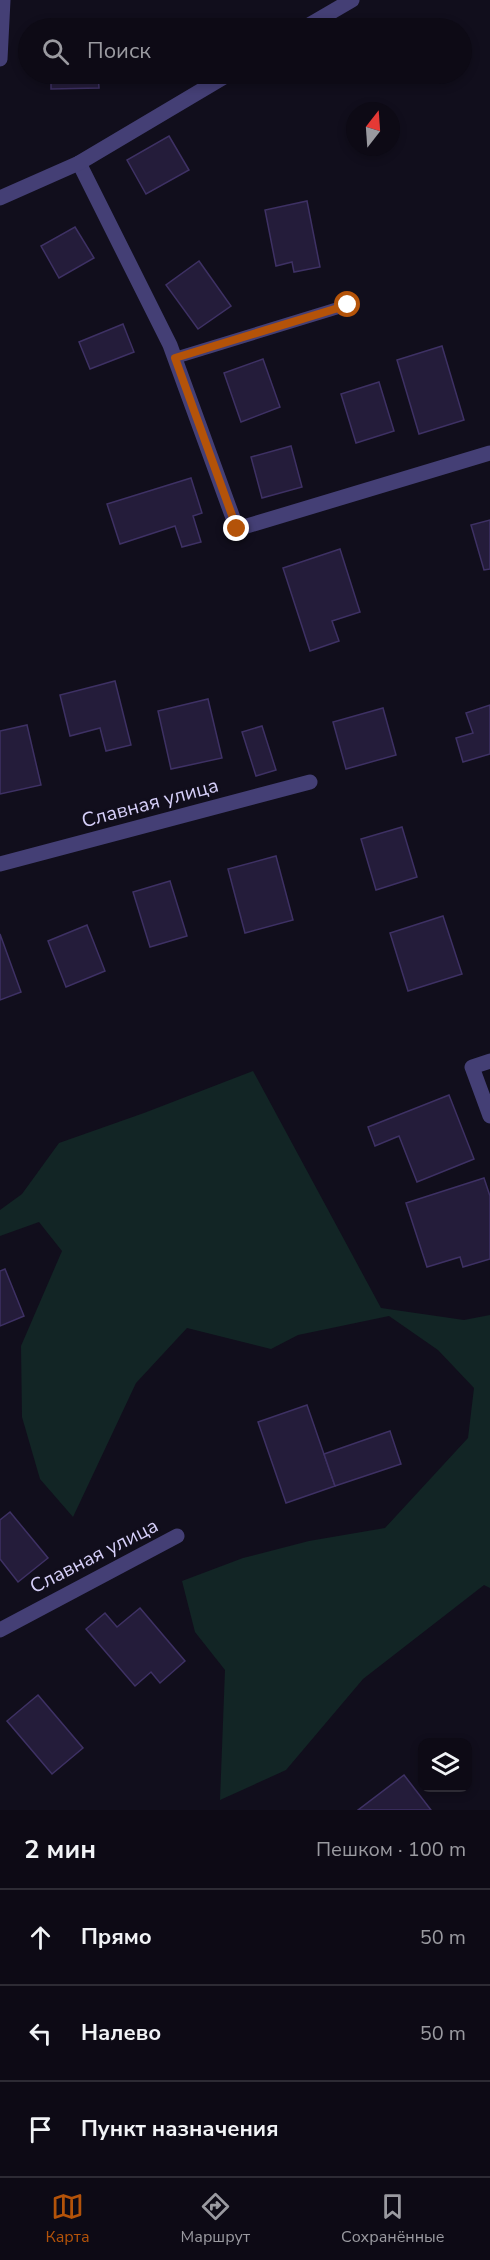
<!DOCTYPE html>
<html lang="ru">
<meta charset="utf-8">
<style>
:root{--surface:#0d0a15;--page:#16131e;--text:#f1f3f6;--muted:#9a9aa0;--line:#2d2b34;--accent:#b45309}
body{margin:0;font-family:"Nunito Sans",sans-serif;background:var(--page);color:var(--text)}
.controls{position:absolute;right:18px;bottom:18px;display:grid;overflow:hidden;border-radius:12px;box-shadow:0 3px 9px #0003}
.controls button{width:54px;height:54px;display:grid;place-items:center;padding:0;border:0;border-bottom:2px solid var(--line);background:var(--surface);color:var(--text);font:30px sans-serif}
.compass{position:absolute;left:346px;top:102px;width:54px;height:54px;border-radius:50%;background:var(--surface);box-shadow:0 3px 9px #0003;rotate:17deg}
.stop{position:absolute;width:18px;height:18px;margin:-14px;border:4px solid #b45309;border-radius:50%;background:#fff}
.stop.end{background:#b45309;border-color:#fff;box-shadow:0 2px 6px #0008}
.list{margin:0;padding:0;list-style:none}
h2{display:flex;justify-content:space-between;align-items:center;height:78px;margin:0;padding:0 24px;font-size:26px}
h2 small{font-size:20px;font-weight:400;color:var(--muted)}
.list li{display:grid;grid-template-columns:39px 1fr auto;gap:18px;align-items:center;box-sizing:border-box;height:96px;padding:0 24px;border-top:2px solid var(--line)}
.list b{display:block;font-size:22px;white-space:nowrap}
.list em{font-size:20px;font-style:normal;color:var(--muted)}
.icon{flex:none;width:33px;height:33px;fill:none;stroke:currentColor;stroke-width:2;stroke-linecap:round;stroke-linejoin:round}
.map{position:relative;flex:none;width:490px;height:1810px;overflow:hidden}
.search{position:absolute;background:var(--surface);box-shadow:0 3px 9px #0003;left:18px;right:18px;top:18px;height:66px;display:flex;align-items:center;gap:15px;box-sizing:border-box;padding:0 21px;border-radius:33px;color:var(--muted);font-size:22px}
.sheet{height:366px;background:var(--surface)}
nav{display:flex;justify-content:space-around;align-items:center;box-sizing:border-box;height:84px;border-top:2px solid var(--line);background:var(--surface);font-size:16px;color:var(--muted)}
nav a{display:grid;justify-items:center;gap:3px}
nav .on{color:var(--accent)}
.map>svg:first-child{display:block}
.green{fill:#122525}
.building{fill:#241c3a;stroke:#3e3164;stroke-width:1.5}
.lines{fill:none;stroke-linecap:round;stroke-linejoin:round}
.lane{stroke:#443f75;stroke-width:12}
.street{stroke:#443f75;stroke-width:15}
.route{stroke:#b45309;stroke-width:8}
.labels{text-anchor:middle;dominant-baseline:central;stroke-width:5;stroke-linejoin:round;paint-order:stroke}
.street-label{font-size:20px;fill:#d6cff9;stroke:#110e1c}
</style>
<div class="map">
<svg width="490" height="1810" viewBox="0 0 490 1810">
<rect width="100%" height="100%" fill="#110e1c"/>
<!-- green -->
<path class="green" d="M 253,1071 L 381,1308 L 464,1320 L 490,1315 L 490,1588 L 484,1585 L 363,1679 L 286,1770 L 220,1800 L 225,1670 L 195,1632 L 182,1581 L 243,1558 L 309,1541 L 385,1528 L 468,1438 L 474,1388 L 438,1350 L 389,1316 L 298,1335 L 271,1349 L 187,1328 L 136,1383 L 73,1517 L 40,1479 L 22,1417 L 21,1346 L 62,1251 L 39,1222 L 0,1236 L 0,1210 L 22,1194 L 59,1143 L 144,1113 Z"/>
<!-- building -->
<g class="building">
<path d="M 98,27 L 98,28 L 50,28 Z"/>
<path d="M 51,74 L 98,74 L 99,88 L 51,89 Z"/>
<path d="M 169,136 L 189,170 L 146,194 L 127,160 Z"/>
<path d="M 307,201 L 320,267 L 294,272 L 292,262 L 276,266 L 265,210 Z"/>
<path d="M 75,227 L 94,258 L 59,278 L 41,246 Z"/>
<path d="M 199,261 L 231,306 L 198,329 L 166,285 Z"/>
<path d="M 123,324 L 134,352 L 90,369 L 79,342 Z"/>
<path d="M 442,346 L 464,420 L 419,434 L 397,360 Z"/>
<path d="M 263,359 L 280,407 L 241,422 L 224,373 Z"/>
<path d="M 379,382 L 394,431 L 356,443 L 341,394 Z"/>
<path d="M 291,446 L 302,487 L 262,498 L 251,457 Z"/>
<path d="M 191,478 L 202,513 L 193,516 L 201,542 L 182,547 L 175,526 L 120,544 L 107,504 Z"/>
<path d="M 490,520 L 490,569 L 484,570 L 471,525 Z"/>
<path d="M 340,549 L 360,612 L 332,621 L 339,641 L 310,651 L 283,568 Z"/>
<path d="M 115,681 L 131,745 L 106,751 L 100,728 L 70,736 L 60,695 Z"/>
<path d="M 208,699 L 222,758 L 171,769 L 158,711 Z"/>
<path d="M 490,705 L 490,754 L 463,762 L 456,738 L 473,733 L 466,713 Z"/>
<path d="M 383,708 L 396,755 L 346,769 L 333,722 Z"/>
<path d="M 27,725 L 41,785 L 0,794 L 0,731 Z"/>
<path d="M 262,726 L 276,770 L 256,776 L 242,732 Z"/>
<path d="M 402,827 L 417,877 L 376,890 L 361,839 Z"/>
<path d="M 276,856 L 293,920 L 245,933 L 228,869 Z"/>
<path d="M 170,881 L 187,936 L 150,947 L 133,892 Z"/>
<path d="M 443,916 L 462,974 L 408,991 L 390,933 Z"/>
<path d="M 87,925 L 105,971 L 66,987 L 48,941 Z"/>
<path d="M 0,934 L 21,992 L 0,1000 Z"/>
<path d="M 449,1095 L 474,1159 L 417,1182 L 399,1136 L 375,1146 L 368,1127 Z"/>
<path d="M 484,1178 L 490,1196 L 490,1259 L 463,1267 L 460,1257 L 427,1267 L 406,1203 Z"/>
<path d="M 5,1269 L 24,1316 L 0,1326 L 0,1271 Z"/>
<path d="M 307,1405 L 335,1486 L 286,1503 L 258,1422 Z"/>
<path d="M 390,1431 L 401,1464 L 335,1486 L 324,1454 Z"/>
<path d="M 10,1512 L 48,1558 L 18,1582 L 0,1559 L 0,1520 Z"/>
<path d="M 140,1608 L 185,1661 L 160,1683 L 151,1672 L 135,1686 L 86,1629 L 105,1613 L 117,1627 Z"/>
<path d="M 38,1695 L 83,1748 L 52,1774 L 7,1721 Z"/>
<path d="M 404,1775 L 431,1810 L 358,1810 Z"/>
</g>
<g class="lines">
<!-- lane -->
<path class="lane" d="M 175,358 L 348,305"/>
<!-- street -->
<g class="street">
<path d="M 304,28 L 352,0"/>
<path d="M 0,59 L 3,0"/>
<path d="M 79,163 L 170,345 L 237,529 L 490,453"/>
<path d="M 0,198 L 79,163 L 229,74"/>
<path d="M 0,864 L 310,782"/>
<path d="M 490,1061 L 472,1067 L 490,1116"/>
<path d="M 0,1630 L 177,1536"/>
</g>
</g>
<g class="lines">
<!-- route -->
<path class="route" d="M 237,529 L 175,358 L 348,305"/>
</g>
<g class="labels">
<!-- street labels -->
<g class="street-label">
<text transform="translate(150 803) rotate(-15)">Славная улица</text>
<text transform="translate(94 1556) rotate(-27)">Славная улица</text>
</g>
</g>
</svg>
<div class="controls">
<button><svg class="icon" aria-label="layers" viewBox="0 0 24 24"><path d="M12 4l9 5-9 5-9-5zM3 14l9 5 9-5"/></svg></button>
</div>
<svg class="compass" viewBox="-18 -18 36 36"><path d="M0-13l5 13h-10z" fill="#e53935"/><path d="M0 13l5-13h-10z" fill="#9a9aa0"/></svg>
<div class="stop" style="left:348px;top:305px"></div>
<div class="stop end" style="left:237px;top:529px"></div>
<div class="search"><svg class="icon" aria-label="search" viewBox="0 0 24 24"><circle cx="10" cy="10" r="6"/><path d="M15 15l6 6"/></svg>Поиск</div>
</div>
<section class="sheet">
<h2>2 мин<small>Пешком · 100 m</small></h2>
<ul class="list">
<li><svg class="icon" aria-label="ahead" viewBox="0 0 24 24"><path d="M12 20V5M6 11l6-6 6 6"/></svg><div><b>Прямо</b></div><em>50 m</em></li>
<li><svg class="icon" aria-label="left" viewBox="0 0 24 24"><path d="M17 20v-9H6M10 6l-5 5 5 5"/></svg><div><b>Налево</b></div><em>50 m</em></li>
<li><svg class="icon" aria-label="arrive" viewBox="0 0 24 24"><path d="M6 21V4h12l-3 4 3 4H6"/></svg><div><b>Пункт назначения</b></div></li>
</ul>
</section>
<nav>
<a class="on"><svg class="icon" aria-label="map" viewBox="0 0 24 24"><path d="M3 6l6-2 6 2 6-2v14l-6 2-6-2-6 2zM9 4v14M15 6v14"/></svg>Карта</a>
<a><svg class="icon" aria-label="directions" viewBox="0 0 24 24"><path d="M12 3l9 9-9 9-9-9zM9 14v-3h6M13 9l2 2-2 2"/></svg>Маршрут</a>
<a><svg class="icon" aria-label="saved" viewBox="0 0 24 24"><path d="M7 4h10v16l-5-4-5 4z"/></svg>Сохранённые</a>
</nav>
